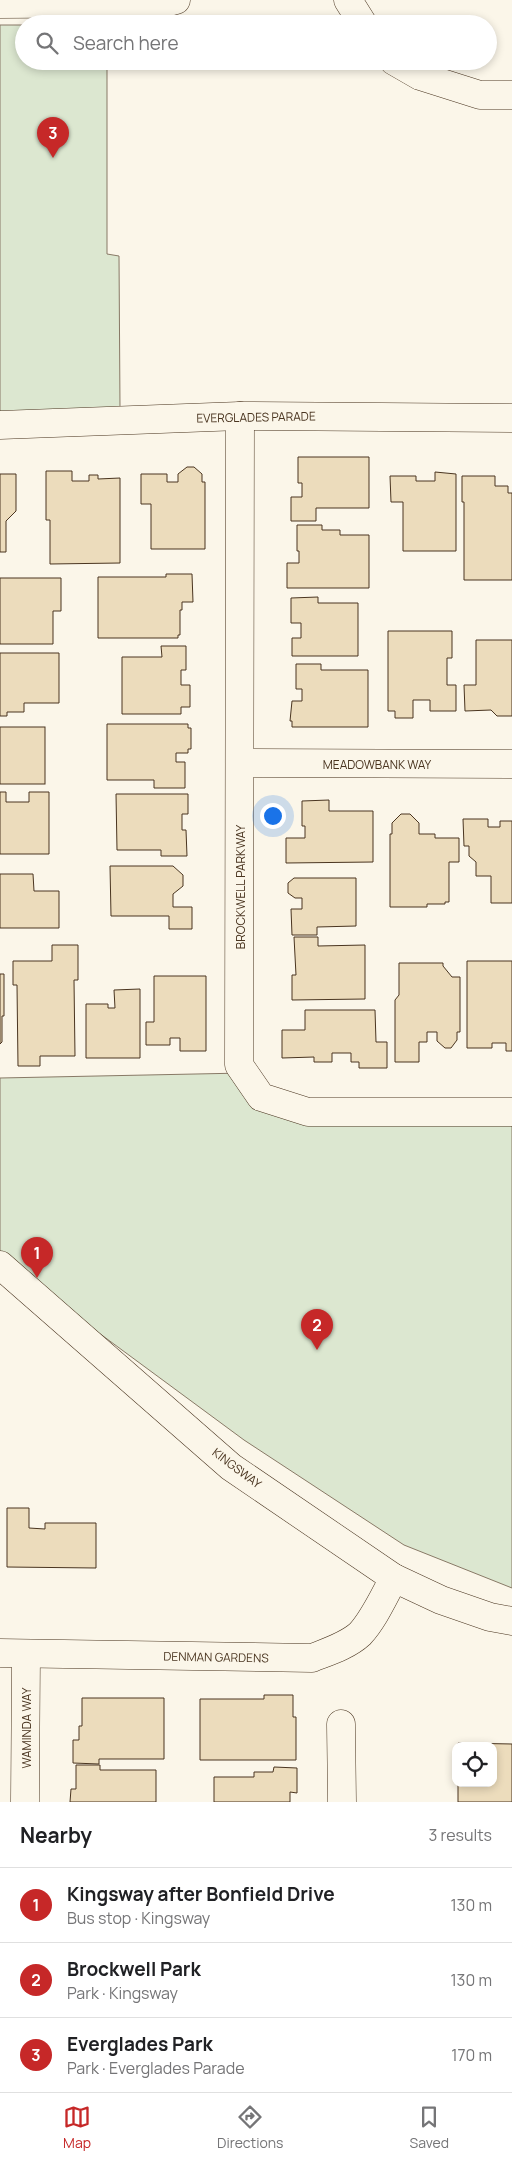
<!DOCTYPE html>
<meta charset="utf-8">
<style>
:root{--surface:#fff;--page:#f2f2f2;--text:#202124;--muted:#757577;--line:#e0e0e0;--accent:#c62828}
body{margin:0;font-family:Manrope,sans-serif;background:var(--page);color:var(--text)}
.controls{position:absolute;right:15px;bottom:15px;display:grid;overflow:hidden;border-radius:10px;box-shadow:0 2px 8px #0003}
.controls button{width:45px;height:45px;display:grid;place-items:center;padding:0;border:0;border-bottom:1px solid var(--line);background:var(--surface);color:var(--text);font:25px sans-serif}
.you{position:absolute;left:272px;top:815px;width:18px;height:18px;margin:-12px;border:4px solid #fff;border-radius:50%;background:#1a73e8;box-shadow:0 0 0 8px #1a73e833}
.badge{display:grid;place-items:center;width:32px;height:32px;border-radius:50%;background:var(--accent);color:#fff;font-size:16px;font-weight:700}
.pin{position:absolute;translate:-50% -41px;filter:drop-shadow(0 1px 2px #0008)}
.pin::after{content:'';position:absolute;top:26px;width:18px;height:15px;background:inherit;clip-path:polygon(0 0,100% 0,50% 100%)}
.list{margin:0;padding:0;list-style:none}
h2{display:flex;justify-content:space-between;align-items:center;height:65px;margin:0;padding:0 20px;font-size:21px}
h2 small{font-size:16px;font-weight:400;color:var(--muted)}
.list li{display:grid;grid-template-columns:32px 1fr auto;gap:15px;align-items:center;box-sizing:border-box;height:75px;padding:0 20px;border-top:1px solid var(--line)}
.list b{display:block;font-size:19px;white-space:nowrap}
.list p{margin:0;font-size:16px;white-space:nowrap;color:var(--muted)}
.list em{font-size:16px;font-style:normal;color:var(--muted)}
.icon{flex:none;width:28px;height:28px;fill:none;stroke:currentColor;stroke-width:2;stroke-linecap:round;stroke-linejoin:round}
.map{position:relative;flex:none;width:512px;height:1802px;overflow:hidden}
.search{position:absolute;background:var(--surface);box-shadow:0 2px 8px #0003;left:15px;right:15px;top:15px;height:55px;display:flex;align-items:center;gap:12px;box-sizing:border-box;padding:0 18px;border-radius:28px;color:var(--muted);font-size:19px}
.sheet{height:290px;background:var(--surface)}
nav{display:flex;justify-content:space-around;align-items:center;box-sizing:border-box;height:70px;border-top:1px solid var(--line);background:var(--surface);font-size:14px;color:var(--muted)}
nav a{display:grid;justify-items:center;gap:2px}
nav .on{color:var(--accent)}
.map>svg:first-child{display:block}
.green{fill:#dce7d0;stroke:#887966}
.building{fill:#ecdcbc;stroke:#4a3520}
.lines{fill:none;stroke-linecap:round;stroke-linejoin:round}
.minor-casing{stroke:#4a3520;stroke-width:29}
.major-casing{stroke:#4a3520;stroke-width:29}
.minor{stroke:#fbf6e9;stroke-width:28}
.major{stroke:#fbf6e9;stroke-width:28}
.labels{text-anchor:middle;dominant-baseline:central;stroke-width:4;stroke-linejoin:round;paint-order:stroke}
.street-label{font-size:12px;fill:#4a3520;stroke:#fbf6e9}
</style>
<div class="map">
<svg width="512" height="1802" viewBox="0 0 512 1802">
<rect width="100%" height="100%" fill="#fbf6e9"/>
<!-- green -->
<g class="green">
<path d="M 0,25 L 24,25 L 24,61 L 107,61 L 107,254 L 119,256 L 120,408 L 0,414 Z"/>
<path d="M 244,1073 L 261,1097 L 512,1113 L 512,1588 L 404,1545 L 244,1440 L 0,1260 L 0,1078 Z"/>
</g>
<!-- building -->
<g class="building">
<path d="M 298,457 L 369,457 L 369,508 L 316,508 L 316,521 L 291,521 L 291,497 L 302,497 L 302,483 L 298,483 Z"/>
<path d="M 187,467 L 194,467 L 202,474 L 202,482 L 205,482 L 205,549 L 151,549 L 151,504 L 141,504 L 141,474 L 167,474 L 167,482 L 178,482 L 178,474 Z"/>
<path d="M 46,471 L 72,471 L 72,481 L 89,481 L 89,475 L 98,475 L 98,479 L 120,478 L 120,563 L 50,564 L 50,520 L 46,520 Z"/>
<path d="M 435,472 L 456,474 L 456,551 L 403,551 L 403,502 L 391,502 L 390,476 L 416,476 L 416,481 L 435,481 Z"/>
<path d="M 0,474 L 16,474 L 16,511 L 6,521 L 6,552 L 0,552 Z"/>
<path d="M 462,476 L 495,476 L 495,486 L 508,486 L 508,493 L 512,493 L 512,580 L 464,580 L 464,502 L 462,502 Z"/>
<path d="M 297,525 L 322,525 L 322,530 L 340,530 L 340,535 L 369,535 L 369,588 L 287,588 L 287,563 L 299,563 L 299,551 L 297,551 Z"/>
<path d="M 166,574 L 192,574 L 193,602 L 182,602 L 182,610 L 180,610 L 180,635 L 178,635 L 178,638 L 98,638 L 98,577 L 166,577 Z"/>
<path d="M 0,578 L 61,578 L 61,611 L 53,611 L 53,644 L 0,644 Z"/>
<path d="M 318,597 L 318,603 L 358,603 L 358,656 L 292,656 L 292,638 L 301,638 L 301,623 L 291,623 L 291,598 Z"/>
<path d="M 388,631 L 452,631 L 452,658 L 447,658 L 447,685 L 456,685 L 456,711 L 430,711 L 430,700 L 413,700 L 413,718 L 395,718 L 395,711 L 388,711 Z"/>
<path d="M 476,640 L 512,640 L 512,716 L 497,716 L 491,710 L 465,711 L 464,685 L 476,685 Z"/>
<path d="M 161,646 L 186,646 L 186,670 L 181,670 L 181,685 L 190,685 L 190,707 L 181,707 L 181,714 L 122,714 L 122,657 L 162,657 Z"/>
<path d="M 0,653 L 59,653 L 59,703 L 24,703 L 24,712 L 7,712 L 7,716 L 0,716 Z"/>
<path d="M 296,664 L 321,664 L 321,670 L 368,670 L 368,727 L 292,727 L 292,721 L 290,721 L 292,701 L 302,701 L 302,689 L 296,689 Z"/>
<path d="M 107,724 L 188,724 L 188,728 L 191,728 L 191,749 L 188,749 L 188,753 L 176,753 L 176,762 L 185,762 L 185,788 L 154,788 L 154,780 L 107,780 Z"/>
<rect x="0" y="727" width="45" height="57"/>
<path d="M 0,792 L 6,792 L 6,802 L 29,802 L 29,792 L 49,792 L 49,854 L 0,854 Z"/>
<path d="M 116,794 L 188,794 L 188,814 L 182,814 L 182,830 L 186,830 L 187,856 L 161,856 L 161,850 L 117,850 Z"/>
<path d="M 329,800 L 329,811 L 373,811 L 373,862 L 286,863 L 286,838 L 305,838 L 305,826 L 302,826 L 302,801 Z"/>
<path d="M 401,814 L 410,814 L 419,823 L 419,834 L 435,834 L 435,838 L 459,838 L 459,862 L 449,862 L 449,902 L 445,902 L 445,904 L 427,904 L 427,907 L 390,907 L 390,834 L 392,834 L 392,823 Z"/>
<path d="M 463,819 L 488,819 L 488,827 L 500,827 L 500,821 L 512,821 L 512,903 L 491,903 L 491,876 L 476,876 L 476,862 L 469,856 L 469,846 L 464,846 Z"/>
<path d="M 110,866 L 173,866 L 183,875 L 183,886 L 173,894 L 173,907 L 192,907 L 192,929 L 169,929 L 169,916 L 111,916 Z"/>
<path d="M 0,874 L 33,874 L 34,891 L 59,891 L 59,928 L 0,928 Z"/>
<path d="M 294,878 L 356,878 L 356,926 L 317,927 L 317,935 L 292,935 L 291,909 L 302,909 L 302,898 L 295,898 L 288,893 L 288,883 Z"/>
<path d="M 294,937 L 318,937 L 318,946 L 365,945 L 365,999 L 292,1000 L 292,975 L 296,975 Z"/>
<path d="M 52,945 L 78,945 L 78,980 L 74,980 L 75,1056 L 40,1056 L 40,1066 L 18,1066 L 17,985 L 13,985 L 13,961 L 52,961 Z"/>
<path d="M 467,961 L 512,961 L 512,1051 L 506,1051 L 506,1043 L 492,1043 L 492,1048 L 467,1048 Z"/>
<path d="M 399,963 L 443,963 L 443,966 L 452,977 L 460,977 L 460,1032 L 457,1032 L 457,1040 L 451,1048 L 445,1048 L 437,1041 L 437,1032 L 427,1032 L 427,1042 L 419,1042 L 419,1062 L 395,1062 L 395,1000 L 399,995 Z"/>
<path d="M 0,974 L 4,974 L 4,1016 L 2,1016 L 2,1042 L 0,1044 Z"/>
<path d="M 154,976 L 206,976 L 206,1051 L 180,1051 L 180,1038 L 170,1038 L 170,1045 L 146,1045 L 146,1022 L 154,1022 Z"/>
<path d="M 140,989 L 140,1058 L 86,1058 L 86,1004 L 108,1004 L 108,1008 L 115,1008 L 114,990 Z"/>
<path d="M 305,1010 L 375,1010 L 376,1042 L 387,1042 L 387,1068 L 359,1068 L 359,1062 L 351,1062 L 351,1053 L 332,1053 L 332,1062 L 314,1062 L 314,1057 L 282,1058 L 282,1030 L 305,1030 Z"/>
<path d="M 7,1508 L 29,1508 L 29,1528 L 45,1529 L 45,1523 L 96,1523 L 96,1568 L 7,1567 Z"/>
<path d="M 264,1695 L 293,1695 L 293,1717 L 296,1717 L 296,1760 L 200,1760 L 200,1699 L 264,1699 Z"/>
<path d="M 82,1698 L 164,1698 L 164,1759 L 99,1759 L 99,1764 L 73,1763 L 73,1740 L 79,1740 L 79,1726 L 82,1726 Z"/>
<path d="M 458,1743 L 512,1744 L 512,1802 L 458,1802 L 458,1783 L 493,1783 L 493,1746 L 458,1746 Z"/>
<path d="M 76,1765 L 100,1765 L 100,1770 L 156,1770 L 156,1802 L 70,1802 L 71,1789 L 76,1789 Z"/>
<path d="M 274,1767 L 297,1768 L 297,1793 L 290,1792 L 290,1802 L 214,1802 L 214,1777 L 254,1777 L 254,1772 L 273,1772 Z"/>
</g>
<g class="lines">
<!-- minor casing -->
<g class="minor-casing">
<g id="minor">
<path d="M 348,0 L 363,24"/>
<path d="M 0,4 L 165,3 L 176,0"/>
<path d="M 394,61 L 420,76 L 480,95 L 512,95"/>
<path d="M 240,416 L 239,1065 L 261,1097 L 308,1112 L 512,1112"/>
<path d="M 0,425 L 240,416 L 512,418"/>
<path d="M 241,763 L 512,764"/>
<path d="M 0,1653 L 312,1658 C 327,1652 347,1646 360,1634 C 374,1619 384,1596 394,1578"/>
<path d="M 341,1724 L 342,1802"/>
<path d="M 25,1802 L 26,1654"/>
</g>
</g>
<!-- major casing -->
<g class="major-casing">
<path id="major" d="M 0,1265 L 231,1467 L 394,1578 L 441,1600 L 490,1617 L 512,1621"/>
</g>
<!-- minor -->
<use href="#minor" class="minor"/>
<!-- major -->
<use href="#major" class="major"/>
</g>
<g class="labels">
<!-- street labels -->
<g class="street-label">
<text transform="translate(256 417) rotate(-1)">EVERGLADES PARADE</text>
<text x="377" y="764">MEADOWBANK WAY</text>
<text transform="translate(240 887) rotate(-90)">BROCKWELL PARKWAY</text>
<text transform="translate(237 1468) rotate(37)">KINGSWAY</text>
<text transform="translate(216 1657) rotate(1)">DENMAN GARDENS</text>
<text transform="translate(26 1728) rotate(-90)">WAMINDA WAY</text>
</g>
</g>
</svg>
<div class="controls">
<button><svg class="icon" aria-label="locate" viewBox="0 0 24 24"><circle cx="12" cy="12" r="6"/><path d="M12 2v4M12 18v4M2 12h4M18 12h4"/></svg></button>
</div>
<div class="you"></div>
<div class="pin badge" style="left:37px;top:1278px">1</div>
<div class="pin badge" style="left:317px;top:1350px">2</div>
<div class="pin badge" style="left:53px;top:158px">3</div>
<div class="search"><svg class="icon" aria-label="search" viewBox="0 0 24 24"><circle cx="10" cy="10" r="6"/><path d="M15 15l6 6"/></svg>Search here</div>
</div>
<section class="sheet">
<h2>Nearby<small>3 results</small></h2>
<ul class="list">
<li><span class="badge">1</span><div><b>Kingsway after Bonfield Drive</b><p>Bus stop · Kingsway</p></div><em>130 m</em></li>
<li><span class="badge">2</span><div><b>Brockwell Park</b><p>Park · Kingsway</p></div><em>130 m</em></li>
<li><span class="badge">3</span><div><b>Everglades Park</b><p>Park · Everglades Parade</p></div><em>170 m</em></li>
</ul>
</section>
<nav>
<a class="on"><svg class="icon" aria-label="map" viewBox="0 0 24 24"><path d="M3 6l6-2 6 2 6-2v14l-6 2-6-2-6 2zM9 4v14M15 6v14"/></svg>Map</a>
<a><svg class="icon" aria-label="directions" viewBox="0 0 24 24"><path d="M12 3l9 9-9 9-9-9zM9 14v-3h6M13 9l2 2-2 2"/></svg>Directions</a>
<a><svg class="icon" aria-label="saved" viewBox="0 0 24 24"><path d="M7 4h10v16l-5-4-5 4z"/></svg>Saved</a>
</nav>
